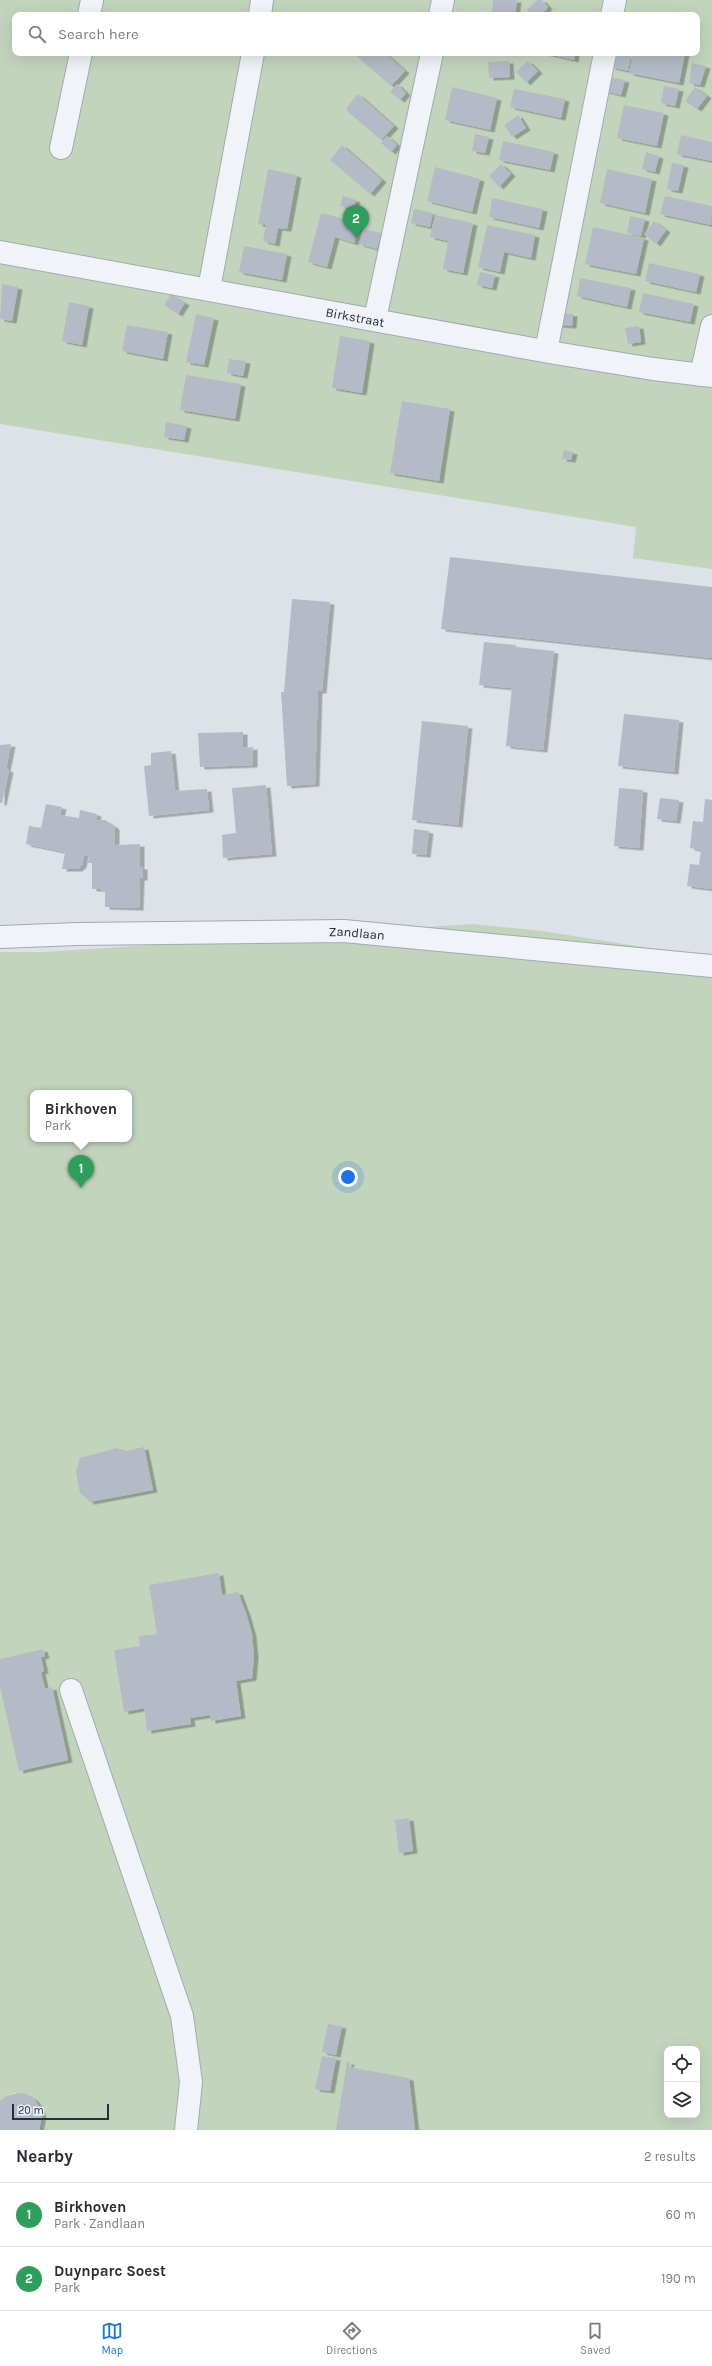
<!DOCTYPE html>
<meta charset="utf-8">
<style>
:root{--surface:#fff;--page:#f2f2f3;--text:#2b2b33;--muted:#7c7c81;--line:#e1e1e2;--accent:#1a73e8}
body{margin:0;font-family:Karla,sans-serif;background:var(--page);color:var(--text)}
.controls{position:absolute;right:12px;bottom:12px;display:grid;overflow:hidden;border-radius:8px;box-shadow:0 4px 16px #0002}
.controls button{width:36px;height:36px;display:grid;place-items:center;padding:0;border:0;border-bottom:1px solid var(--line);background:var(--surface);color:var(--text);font:20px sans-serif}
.scale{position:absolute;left:12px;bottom:10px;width:97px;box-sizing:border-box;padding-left:4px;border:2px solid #252f41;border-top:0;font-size:11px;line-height:14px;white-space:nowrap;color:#252f41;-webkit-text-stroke:3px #edf1f6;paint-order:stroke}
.you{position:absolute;left:348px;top:1177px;width:14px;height:14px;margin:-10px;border:3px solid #fff;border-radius:50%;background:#1a73e8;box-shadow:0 0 0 6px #1a73e833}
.badge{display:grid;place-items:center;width:26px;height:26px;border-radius:50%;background:var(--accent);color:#fff;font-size:13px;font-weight:700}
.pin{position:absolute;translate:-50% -33px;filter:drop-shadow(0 1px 2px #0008)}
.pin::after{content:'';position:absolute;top:21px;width:14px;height:12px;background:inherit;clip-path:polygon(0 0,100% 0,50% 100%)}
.popup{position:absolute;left:30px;top:1090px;width:102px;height:52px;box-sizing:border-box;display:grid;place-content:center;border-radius:8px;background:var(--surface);filter:drop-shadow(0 1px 3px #0005);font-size:13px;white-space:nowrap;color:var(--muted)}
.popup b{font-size:15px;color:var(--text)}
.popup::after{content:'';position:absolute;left:50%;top:100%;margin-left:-8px;border:8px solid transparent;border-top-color:var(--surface)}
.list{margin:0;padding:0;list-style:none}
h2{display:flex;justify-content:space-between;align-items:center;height:52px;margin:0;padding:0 16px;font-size:17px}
h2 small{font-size:13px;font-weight:400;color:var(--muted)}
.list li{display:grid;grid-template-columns:26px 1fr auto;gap:12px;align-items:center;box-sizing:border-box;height:64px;padding:0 16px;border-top:1px solid var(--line)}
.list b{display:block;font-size:15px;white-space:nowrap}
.list p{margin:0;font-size:13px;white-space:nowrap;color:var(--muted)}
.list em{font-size:13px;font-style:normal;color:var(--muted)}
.icon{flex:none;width:22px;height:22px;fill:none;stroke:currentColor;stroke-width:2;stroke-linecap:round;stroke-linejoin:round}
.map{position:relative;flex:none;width:712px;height:2130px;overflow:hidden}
.search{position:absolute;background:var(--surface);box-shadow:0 4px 16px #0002;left:12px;right:12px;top:12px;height:44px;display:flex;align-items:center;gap:10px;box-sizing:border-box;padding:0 14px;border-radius:8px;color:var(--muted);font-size:15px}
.sheet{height:180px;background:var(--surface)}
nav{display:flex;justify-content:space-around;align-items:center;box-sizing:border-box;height:56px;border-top:1px solid var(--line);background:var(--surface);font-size:11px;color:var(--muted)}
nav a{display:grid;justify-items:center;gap:2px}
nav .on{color:var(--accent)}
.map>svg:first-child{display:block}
.green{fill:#c3d4bd;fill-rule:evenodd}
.building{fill:#b4bbc6;filter:url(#shadow)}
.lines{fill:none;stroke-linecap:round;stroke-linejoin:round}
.minor-casing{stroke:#a2a9b3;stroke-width:24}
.minor{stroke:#f0f3f7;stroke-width:22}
.labels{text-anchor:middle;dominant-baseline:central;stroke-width:3;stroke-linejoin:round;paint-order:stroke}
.street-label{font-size:13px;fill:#252f41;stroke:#edf1f6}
</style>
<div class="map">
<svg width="712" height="2130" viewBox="0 0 712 2130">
<defs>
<filter id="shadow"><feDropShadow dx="4.5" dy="2.5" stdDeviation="0" flood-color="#0004"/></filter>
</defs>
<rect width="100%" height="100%" fill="#dde2e9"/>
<!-- green -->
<g class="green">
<path d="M 0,0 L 712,0 L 712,569 L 633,558 L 636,527 L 0,424 ZM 15,15 L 697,15 L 697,53 L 15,53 Z"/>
<path d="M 473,924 L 542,931 L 712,958 L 712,2130 L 39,2130 L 42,2115 C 36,2096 17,2084 0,2101 L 0,952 L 43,952 ZM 33,1093 L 129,1093 L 129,1139 L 33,1139 ZM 667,2049 L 697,2049 L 697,2115 L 667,2115 Z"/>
</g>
<!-- building -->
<g class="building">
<path d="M 493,0 L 517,0 L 515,15 L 492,15 Z"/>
<path d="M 537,0 L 542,0 L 548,7 L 541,15 L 531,15 L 527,10 Z"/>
<path d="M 353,53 L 385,53 L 405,71 L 391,86 Z"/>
<path d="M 544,53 L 575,53 L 574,60 Z"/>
<path d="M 614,53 L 631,56 L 628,71 L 611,67 Z"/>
<path d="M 633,53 L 685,53 L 679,83 L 629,73 Z"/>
<path d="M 509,61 L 510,77 L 489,78 L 488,62 Z"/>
<path d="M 528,61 L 538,71 L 526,83 L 516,72 Z"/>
<path d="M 692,63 L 706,66 L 700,85 L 689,83 Z"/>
<path d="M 608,77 L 625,80 L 621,95 L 605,91 Z"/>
<path d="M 397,84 L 406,93 L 400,100 L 390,92 Z"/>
<path d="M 664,86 L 679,89 L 675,106 L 661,103 Z"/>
<path d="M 452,87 L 497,98 L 490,130 L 445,120 Z"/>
<path d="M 695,87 L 707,96 L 697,109 L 685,101 Z"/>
<path d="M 514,89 L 565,99 L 561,118 L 510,107 Z"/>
<path d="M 358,94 L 394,126 L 381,140 L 347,111 L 347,107 Z"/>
<path d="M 624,105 L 664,113 L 657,146 L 617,138 Z"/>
<path d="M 518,115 L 526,128 L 512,137 L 504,125 Z"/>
<path d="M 475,134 L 489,137 L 485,153 L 472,151 Z"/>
<path d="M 681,135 L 712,142 L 712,161 L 677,154 Z"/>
<path d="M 387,136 L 397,145 L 391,152 L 381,143 Z"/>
<path d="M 503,141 L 554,152 L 550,170 L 499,160 Z"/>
<path d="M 342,145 L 382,180 L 370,194 L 330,160 Z"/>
<path d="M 646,152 L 659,156 L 655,172 L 642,169 Z"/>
<path d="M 672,163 L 684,165 L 678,191 L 667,189 Z"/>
<path d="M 501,164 L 511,174 L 499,187 L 489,176 Z"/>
<path d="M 435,167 L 480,179 L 472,212 L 427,201 Z"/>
<path d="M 268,169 L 297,175 L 287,229 L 278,228 L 275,244 L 263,241 L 266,225 L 258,224 Z"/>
<path d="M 607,169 L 652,179 L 645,213 L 600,203 Z"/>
<path d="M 343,196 L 356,200 L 353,209 L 340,206 Z"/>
<path d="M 665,196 L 712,206 L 711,225 L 660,214 Z"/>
<path d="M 492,198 L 543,209 L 539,228 L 489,217 Z"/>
<path d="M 414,209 L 433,213 L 430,227 L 411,223 Z"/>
<path d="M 321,213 L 360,223 L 354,243 L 335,237 L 327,267 L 308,262 Z"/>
<path d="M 435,215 L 473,223 L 463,273 L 443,269 L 448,241 L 430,237 Z"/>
<path d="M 630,216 L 645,219 L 641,236 L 627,233 Z"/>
<path d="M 654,221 L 666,230 L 656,244 L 644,234 Z"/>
<path d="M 487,225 L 535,235 L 531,258 L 504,252 L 500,272 L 478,267 Z"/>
<path d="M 593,227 L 644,238 L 636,274 L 585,264 Z"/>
<path d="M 364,229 L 381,233 L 377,249 L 359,244 Z"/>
<path d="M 244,246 L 287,254 L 282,280 L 239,272 Z"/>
<path d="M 649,263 L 700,274 L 696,292 L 645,281 Z"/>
<path d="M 480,272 L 495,275 L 492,288 L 477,285 Z"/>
<path d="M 580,278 L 631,288 L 627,307 L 577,296 Z"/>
<path d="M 2,284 L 18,287 L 12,321 L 0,319 Z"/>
<path d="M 643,293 L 694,304 L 690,322 L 639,312 Z"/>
<path d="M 171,294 L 185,303 L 178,314 L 164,305 Z"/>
<path d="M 69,302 L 89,306 L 82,345 L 62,341 Z"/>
<path d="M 560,313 L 573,314 L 572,326 L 558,325 Z"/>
<path d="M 196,314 L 214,318 L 204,365 L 186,362 Z"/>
<path d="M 127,325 L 168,332 L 163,359 L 122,351 Z"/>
<path d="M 639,326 L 641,342 L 628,344 L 625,328 Z"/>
<path d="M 340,336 L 370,341 L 362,393 L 332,388 Z"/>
<path d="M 229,359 L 246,361 L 243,376 L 227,373 Z"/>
<path d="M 186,375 L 241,384 L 235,419 L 180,410 Z"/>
<path d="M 402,401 L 450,409 L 439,481 L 390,473 Z"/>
<path d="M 166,422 L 187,426 L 184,440 L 164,437 Z"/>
<path d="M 564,450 L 573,452 L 571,460 L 562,459 Z"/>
<path d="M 450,557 L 712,587 L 712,658 L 441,629 Z"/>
<path d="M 292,599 L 330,602 L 322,691 L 318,691 L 315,784 L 287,786 L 281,692 L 284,692 Z"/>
<path d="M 484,642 L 516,645 L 511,688 L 479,685 Z"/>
<path d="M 516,647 L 554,651 L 543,750 L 506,746 Z"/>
<path d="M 624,714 L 679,720 L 674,772 L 618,766 Z"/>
<path d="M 422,721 L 468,726 L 458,825 L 412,820 Z"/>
<path d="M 243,732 L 243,748 L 253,747 L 253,765 L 200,767 L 198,733 Z"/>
<path d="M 11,744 L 6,769 L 9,770 L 2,803 L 0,803 L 0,745 Z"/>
<path d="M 171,751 L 175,791 L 207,789 L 209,810 L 149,816 L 144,766 L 151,765 L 151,753 Z"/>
<path d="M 266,785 L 272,854 L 223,858 L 222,835 L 236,833 L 232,788 Z"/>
<path d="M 619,788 L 643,790 L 639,848 L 614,846 Z"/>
<path d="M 660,798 L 679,800 L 676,821 L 657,819 Z"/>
<path d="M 705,799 L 712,800 L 712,889 L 687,886 L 690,864 L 699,865 L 701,850 L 690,848 L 693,821 L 703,822 Z"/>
<path d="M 46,804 L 62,807 L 60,815 L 79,818 L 80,810 L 97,814 L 96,820 L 105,820 L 115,827 L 115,845 L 140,844 L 140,867 L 143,867 L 143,878 L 140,878 L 139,908 L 105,907 L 105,892 L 101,892 L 102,889 L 92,889 L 92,863 L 88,863 L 89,856 L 84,855 L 82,865 L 78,869 L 62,869 L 65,852 L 26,844 L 29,826 L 41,828 Z"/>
<path d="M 414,829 L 429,831 L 426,855 L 412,854 Z"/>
<path d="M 144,1447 L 153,1490 L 90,1502 L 80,1493 L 76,1471 L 80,1458 L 117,1448 L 126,1451 Z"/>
<path d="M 219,1573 L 222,1595 L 238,1592 L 246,1613 L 252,1634 L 254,1656 L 252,1678 L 236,1681 L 241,1716 L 211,1721 L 210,1715 L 190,1718 L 191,1724 L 147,1731 L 144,1708 L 124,1712 L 114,1650 L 140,1646 L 139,1636 L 157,1634 L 149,1585 Z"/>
<path d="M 43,1649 L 45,1656 L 41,1657 L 44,1671 L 41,1672 L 45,1689 L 52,1687 L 68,1760 L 19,1771 L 0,1687 L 0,1659 Z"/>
<path d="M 409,1818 L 413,1851 L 399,1853 L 395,1820 Z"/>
<path d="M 328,2024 L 342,2026 L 336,2055 L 322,2052 Z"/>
<path d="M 322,2056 L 336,2058 L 330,2091 L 315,2089 Z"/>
<path d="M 347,2062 L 350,2062 L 349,2067 L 409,2078 L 415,2130 L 336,2130 Z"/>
<path d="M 18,2093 L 26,2094 L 34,2099 L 39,2106 L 42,2115 L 39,2130 L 0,2130 L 0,2101 L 6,2096 Z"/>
</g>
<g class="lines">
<!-- minor casing -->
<g class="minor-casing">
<g id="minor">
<path d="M 89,15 L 92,0"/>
<path d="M 260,15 L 262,0"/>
<path d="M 440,15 L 443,0"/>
<path d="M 612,15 L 615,0"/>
<path d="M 61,148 L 81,53"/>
<path id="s1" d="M 0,252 L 555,353 L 653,369 L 712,376"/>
<path d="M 209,289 L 253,53"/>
<path d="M 375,319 L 432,53"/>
<path d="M 546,351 L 605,53"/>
<path d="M 701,375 L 712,326"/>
<path id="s2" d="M 0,937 L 77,934 L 344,931 L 712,966"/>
<path d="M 71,1690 L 182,2016 L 191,2082 L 186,2130"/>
</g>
</g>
<!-- minor -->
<use href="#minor" class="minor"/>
</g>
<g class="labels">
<!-- street labels -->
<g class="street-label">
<text stroke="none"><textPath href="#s1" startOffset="361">Birkstraat</textPath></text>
<text stroke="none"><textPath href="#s2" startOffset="357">Zandlaan</textPath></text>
</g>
</g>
</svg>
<div class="controls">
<button><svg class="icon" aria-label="locate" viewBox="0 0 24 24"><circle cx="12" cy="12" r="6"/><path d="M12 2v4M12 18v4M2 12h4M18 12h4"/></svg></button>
<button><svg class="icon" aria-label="layers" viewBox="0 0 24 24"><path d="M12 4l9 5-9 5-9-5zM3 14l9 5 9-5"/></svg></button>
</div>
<div class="scale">20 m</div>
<div class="you"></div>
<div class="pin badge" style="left:81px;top:1188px;background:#2e9e5b">1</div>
<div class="popup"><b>Birkhoven</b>Park</div>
<div class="pin badge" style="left:356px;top:238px;background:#2e9e5b">2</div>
<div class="search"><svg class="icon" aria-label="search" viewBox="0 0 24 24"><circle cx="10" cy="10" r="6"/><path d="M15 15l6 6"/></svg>Search here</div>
</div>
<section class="sheet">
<h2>Nearby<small>2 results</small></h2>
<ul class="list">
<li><span class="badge" style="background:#2e9e5b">1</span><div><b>Birkhoven</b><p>Park · Zandlaan</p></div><em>60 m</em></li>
<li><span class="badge" style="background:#2e9e5b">2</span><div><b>Duynparc Soest</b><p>Park</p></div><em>190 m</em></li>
</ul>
</section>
<nav>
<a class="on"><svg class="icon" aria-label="map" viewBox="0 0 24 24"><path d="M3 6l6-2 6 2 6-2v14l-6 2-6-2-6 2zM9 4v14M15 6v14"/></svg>Map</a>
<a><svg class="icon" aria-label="directions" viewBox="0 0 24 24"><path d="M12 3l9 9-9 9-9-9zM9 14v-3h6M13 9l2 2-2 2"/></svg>Directions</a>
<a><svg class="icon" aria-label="saved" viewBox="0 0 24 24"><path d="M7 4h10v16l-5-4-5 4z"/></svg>Saved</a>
</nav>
